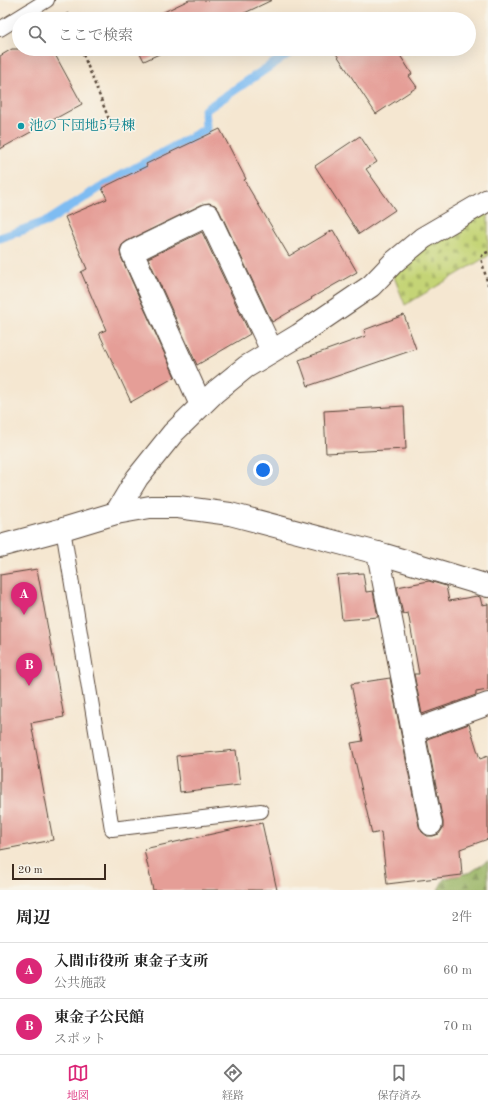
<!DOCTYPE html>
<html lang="ja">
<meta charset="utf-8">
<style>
:root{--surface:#fff;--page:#f6f6f6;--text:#222;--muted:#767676;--line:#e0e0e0;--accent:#db2777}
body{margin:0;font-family:"Old Standard TT","Noto Serif JP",serif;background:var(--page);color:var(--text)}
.scale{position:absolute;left:12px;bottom:10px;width:94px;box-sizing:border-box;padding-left:4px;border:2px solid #3b2a1e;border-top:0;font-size:11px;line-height:14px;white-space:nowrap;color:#3b2a1e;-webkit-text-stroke:3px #f7f3e8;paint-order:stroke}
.you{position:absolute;left:263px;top:470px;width:14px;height:14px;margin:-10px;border:3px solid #fff;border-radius:50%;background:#1a73e8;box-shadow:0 0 0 6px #1a73e833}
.badge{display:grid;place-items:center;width:26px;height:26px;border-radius:50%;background:var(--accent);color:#fff;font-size:13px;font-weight:700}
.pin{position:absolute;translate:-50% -33px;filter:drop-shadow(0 1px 2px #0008)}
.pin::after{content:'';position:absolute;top:21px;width:14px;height:12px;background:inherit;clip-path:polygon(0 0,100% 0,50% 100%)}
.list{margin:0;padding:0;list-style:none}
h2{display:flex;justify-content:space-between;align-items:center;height:52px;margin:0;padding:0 16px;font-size:17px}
h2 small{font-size:13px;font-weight:400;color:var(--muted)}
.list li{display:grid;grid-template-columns:26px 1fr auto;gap:12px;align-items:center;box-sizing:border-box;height:56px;padding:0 16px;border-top:1px solid var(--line)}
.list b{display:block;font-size:15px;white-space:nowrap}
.list p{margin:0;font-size:13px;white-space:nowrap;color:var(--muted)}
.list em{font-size:13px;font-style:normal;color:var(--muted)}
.icon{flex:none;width:22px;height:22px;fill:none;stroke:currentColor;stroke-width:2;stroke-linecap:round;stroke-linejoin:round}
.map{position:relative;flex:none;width:488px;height:890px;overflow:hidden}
.search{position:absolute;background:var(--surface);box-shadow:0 4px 16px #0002;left:12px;right:12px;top:12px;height:44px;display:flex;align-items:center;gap:10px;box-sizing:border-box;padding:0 14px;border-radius:22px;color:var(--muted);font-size:15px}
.sheet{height:164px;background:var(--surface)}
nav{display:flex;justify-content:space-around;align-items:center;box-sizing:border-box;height:56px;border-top:1px solid var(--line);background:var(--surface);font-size:11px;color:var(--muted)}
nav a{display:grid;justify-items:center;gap:2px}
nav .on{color:var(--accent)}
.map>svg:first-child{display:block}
.forest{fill:url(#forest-firs);stroke:#6b7042}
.cemetery{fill:url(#cemetery-stones);stroke:#807f4a}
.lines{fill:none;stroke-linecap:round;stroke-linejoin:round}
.stream{stroke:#7ebcf2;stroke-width:9}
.building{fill:#e59e97}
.lane-casing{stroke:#574639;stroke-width:16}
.street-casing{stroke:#574639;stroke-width:24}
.path{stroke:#574639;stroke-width:2.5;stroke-dasharray:3 3;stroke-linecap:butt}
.lane{stroke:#fff;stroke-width:14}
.street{stroke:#fff;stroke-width:22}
.culture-dot{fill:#0f9aa8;stroke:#f7f3e8;stroke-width:1.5}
.labels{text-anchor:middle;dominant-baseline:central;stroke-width:3.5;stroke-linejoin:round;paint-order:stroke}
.culture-label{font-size:14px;fill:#0d838f;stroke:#f7f3e8;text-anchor:start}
</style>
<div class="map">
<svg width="488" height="890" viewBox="0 0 488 890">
<defs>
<pattern id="forest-firs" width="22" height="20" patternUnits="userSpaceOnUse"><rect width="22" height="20" fill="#9bb667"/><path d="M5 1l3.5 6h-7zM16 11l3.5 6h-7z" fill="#809454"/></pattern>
<pattern id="cemetery-stones" width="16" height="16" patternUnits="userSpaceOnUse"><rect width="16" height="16" fill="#c4d476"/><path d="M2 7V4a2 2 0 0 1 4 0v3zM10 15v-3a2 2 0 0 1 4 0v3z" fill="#a9b666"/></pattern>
</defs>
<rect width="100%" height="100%" fill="#f7f3e8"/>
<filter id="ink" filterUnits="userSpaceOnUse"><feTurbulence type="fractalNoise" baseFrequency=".025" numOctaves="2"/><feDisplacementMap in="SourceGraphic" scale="8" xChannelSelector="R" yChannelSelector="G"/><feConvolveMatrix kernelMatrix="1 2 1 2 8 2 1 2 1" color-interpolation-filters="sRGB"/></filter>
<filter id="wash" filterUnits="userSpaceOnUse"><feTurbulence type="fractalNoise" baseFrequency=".012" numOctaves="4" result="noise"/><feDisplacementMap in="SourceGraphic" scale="16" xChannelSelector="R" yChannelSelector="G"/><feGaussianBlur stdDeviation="0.9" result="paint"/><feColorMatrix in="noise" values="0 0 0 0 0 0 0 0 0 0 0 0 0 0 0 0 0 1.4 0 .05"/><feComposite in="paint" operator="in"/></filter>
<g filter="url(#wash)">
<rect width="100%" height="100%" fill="#f5e7d1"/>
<!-- forest -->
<path class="forest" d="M 488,861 L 488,890 L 438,890 L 444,879 L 471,872 Z"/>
<!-- cemetery -->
<path class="cemetery" d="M 488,204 L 488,256 L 405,305 L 391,269 Z"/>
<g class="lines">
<!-- stream -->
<path class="stream" d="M 0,238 L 48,221 L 99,188 L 206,129 L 205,110 L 295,49"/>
</g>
<g id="blocks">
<!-- building -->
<g class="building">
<path d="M 189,0 L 272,0 L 232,19 L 149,19 Z"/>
<path d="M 12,49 L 52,49 L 82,104 L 0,149 L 0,56 Z"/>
<path d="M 138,49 L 170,49 L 144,61 Z"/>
<path d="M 333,49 L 396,49 L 412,74 L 409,76 L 417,87 L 376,114 Z"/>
<path d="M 220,129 L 246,179 L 244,180 L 289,256 L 333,230 L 357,272 L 311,298 L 312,299 L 272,322 L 219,210 L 215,205 L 209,203 L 203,204 L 127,241 L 122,245 L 120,250 L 121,257 L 175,377 L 131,402 L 99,333 L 106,330 L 81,272 L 87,269 L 65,217 L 107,199 L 102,188 L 147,166 L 146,164 Z"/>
<path d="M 360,136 L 377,162 L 366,169 L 395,210 L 359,234 L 315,166 Z"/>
<path d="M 202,232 L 250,334 L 197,365 L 148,258 Z"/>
<path d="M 404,315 L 416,349 L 308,386 L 299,360 L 366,336 L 364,330 Z"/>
<path d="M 404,406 L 406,449 L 326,453 L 324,411 Z"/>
<path d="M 37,569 L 64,717 L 31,723 L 53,840 L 0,850 L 0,575 Z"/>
<path d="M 363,573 L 366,592 L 373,591 L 378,617 L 342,620 L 337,575 Z"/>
<path d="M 429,581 L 446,586 L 449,601 L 477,596 L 480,597 L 482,605 L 488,604 L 488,690 L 476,692 L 476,695 L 422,714 L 414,674 L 419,674 L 409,618 L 408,613 L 403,614 L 397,587 Z"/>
<path d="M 390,678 L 419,826 L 422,832 L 427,836 L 433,836 L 439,834 L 443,828 L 443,822 L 427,739 L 469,724 L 480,759 L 488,756 L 488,839 L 460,849 L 462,875 L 387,884 L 381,832 L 372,834 L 351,743 L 363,741 L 351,684 Z"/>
<path d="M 236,750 L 240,785 L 180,792 L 176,756 Z"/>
<path d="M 262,823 L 277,890 L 153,890 L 144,849 Z"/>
</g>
</g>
</g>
<g filter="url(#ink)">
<use href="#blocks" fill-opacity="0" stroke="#574639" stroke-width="1"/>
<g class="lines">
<!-- lane casing -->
<g class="lane-casing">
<g id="lane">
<path d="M 0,29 L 47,0"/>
<path d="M 63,529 L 112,829 L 261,811"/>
</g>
</g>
<!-- street casing -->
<g class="street-casing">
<g id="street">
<path d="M 201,405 L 132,252 L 208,215 L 272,351"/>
<path d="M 116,513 L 137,478 L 173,433 L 215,392 L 246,367 L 299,335 L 371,286 L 394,262 L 423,238 L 488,200"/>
<path d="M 0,546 L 63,529 L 116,513 L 150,507 L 178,507 L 230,514 L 385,555 L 488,586"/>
<path d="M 378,553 L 431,824"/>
<path d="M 413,731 L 488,704"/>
</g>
</g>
<!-- path -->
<g class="path">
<path d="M 67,13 L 69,19"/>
<path d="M 81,49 L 112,127"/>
<path d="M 488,252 L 483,254 L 481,258 L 488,285"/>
</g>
<!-- lane -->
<use href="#lane" class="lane"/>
<!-- street -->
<use href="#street" class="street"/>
</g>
</g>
<!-- markers -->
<circle class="culture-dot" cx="21" cy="126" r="4"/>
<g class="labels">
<!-- culture labels -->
<g class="culture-label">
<text x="29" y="126">池の下団地5号棟</text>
</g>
</g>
</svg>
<div class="scale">20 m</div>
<div class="you"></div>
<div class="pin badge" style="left:24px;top:615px">A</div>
<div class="pin badge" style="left:29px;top:686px">B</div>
<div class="search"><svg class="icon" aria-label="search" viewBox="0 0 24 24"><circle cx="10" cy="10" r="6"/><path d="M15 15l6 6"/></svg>ここで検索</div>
</div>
<section class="sheet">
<h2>周辺<small>2件</small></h2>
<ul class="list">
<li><span class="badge">A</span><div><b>入間市役所 東金子支所</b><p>公共施設</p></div><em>60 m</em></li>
<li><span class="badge">B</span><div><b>東金子公民館</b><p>スポット</p></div><em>70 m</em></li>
</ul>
</section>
<nav>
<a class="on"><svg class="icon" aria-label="map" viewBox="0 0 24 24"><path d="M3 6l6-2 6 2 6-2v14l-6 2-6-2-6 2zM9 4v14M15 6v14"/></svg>地図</a>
<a><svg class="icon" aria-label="directions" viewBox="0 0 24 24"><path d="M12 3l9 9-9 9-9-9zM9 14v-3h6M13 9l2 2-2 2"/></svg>経路</a>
<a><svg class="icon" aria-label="saved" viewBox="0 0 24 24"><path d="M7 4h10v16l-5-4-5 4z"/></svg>保存済み</a>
</nav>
